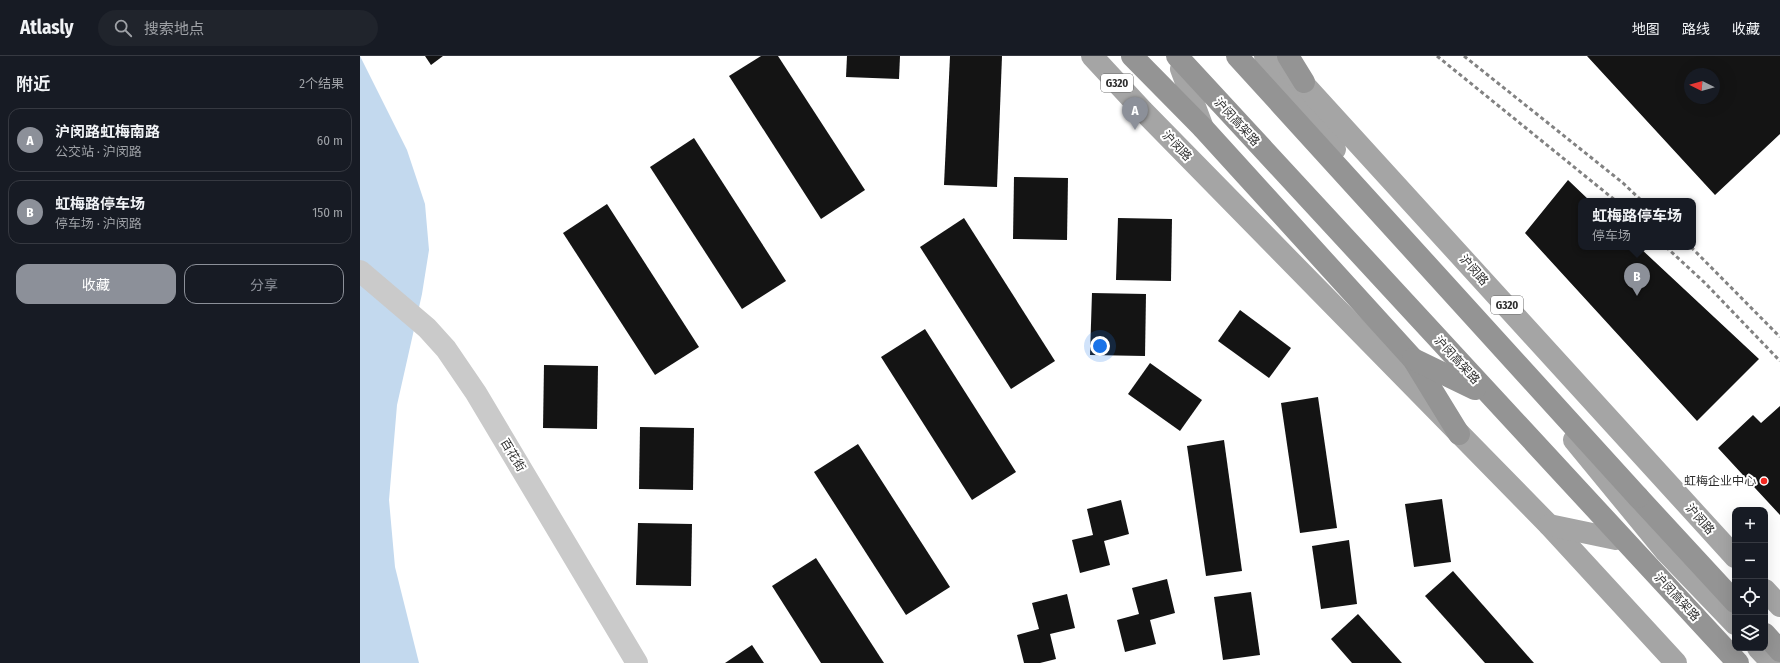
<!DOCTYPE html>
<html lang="zh">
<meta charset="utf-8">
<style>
:root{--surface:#171b24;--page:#20242c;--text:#f1f3f6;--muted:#9ea1a6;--line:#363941;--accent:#8c9099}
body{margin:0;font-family:"Fira Sans Condensed","Noto Sans SC",sans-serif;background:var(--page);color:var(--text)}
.controls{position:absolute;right:12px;bottom:12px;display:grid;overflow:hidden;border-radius:8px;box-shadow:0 4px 16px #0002}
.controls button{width:36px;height:36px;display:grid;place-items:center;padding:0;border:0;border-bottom:1px solid var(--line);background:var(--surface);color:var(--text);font:20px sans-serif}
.compass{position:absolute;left:1324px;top:12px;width:36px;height:36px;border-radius:50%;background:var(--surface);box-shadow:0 4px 16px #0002;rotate:275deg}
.you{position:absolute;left:740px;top:290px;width:14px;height:14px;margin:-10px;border:3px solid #fff;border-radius:50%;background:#1a73e8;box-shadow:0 0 0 6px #1a73e833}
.badge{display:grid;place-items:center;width:26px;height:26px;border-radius:50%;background:var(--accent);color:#fff;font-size:13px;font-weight:700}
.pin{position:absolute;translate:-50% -33px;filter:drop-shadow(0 1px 2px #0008)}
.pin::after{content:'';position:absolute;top:21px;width:14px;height:12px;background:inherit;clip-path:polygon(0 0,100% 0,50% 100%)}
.popup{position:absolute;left:1218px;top:142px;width:118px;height:52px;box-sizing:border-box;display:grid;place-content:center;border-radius:8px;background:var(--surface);filter:drop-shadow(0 1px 3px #0005);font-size:13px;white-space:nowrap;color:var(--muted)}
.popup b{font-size:15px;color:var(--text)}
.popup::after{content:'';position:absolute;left:50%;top:100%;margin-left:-8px;border:8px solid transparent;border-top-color:var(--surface)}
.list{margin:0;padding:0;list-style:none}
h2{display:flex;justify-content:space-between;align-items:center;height:52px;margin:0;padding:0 16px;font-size:17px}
h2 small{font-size:13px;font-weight:400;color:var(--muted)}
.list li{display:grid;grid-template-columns:26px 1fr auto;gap:12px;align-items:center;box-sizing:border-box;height:64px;margin:0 8px 8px;padding:0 8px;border:1px solid var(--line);border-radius:12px}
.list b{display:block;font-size:15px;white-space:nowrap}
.list p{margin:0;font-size:13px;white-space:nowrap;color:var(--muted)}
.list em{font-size:13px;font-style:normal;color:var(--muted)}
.actions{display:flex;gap:8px;padding:12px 16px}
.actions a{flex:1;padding:9px 0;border:1px solid var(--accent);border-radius:12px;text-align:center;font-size:14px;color:var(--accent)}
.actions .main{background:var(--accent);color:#fff}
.icon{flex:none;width:22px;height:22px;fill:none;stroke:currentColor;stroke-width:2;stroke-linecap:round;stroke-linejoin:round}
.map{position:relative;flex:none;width:1420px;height:607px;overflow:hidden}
header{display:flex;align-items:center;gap:24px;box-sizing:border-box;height:56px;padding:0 20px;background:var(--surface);border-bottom:1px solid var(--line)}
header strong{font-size:19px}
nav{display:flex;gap:22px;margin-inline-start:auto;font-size:14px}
.search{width:280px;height:36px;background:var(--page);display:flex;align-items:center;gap:10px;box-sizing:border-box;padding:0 14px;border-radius:22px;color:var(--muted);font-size:15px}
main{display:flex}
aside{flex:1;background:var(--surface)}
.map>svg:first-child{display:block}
.water{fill:#c3d9ee}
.building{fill:#141414;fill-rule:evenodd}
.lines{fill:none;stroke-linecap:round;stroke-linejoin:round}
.street{stroke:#cacaca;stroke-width:22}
.primary{stroke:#a5a5a5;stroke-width:22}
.highway{stroke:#949494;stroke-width:22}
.rail{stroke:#828282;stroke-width:3;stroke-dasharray:4 3;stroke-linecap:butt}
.highway-bridge{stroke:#949494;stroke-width:22}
.poi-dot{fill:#f42820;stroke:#fff;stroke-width:1.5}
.labels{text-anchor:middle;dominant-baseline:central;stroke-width:4;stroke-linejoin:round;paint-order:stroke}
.shield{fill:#fff;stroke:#6c6c6c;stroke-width:1}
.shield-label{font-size:11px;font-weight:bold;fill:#2d2d2d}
.street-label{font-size:12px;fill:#2d2d2d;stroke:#fff}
.poi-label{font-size:12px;fill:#2d2d2d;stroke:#fff;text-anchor:end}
</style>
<header>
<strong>Atlasly</strong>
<div class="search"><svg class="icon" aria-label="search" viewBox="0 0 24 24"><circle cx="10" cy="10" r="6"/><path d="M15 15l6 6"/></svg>搜索地点</div>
<nav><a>地图</a><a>路线</a><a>收藏</a></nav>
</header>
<main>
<aside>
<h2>附近<small>2个结果</small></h2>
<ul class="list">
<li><span class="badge">A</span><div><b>沪闵路虹梅南路</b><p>公交站 · 沪闵路</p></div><em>60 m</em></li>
<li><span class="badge">B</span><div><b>虹梅路停车场</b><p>停车场 · 沪闵路</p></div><em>150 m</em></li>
</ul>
<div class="actions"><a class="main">收藏</a><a>分享</a></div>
</aside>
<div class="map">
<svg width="1420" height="607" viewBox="0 0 1420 607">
<rect width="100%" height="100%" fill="#fff"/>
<!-- water -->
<path class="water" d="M 0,0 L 47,94 L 65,148 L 69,194 L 62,238 L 37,349 L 29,444 L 35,511 L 59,607 L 0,607 Z"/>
<!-- building -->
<g class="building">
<path d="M 65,0 L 83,0 L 71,9 Z"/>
<path d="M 401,0 L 418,0 L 505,134 L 461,163 L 369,20 Z"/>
<path d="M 487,0 L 540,0 L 539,23 L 486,21 Z"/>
<path d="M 590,0 L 642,0 L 637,131 L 584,129 Z"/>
<path d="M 1227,0 L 1420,0 L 1420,78 L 1355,139 ZM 1330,18 L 1354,18 L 1354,42 L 1330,42 Z"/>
<path d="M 334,82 L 426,225 L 382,253 L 290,111 Z"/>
<path d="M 654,121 L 708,122 L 707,184 L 653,183 Z"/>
<path d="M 1208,124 L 1230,145 L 1221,145 L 1221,191 L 1279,191 L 1399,303 L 1337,365 L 1165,177 Z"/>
<path d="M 247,148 L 339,291 L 295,319 L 203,177 Z"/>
<path d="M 604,162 L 695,305 L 651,333 L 560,191 Z"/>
<path d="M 758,162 L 812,163 L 811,225 L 756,224 Z"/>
<path d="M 732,237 L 786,238 L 785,300 L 730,299 Z"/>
<path d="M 880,254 L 931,292 L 909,322 L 858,285 Z"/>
<path d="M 565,273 L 656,416 L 612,444 L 521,301 Z"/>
<path d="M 790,307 L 842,344 L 820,375 L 768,338 Z"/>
<path d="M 184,309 L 238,310 L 237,373 L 183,372 Z"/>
<path d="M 958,341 L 977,472 L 940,477 L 921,347 Z"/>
<path d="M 1420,350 L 1420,459 L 1358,392 L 1393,359 L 1401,367 Z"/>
<path d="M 280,371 L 334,372 L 333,434 L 279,433 Z"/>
<path d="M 864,384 L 882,515 L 846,520 L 827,390 Z"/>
<path d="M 498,388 L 590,531 L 546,559 L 454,416 Z"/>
<path d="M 1082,443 L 1091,506 L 1054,511 L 1045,448 Z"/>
<path d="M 761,444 L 769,478 L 744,485 L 750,509 L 720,517 L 712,484 L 733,479 L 727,453 Z"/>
<path d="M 278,467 L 332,468 L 331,530 L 276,529 Z"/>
<path d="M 989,484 L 997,548 L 961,553 L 952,490 Z"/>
<path d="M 456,502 L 524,607 L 461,607 L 412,530 Z"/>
<path d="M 1093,515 L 1174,607 L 1125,607 L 1065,540 Z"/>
<path d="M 807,523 L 815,557 L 790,564 L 796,588 L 765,596 L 757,564 L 779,558 L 772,532 Z"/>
<path d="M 891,536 L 900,599 L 863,604 L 854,541 Z"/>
<path d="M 707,538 L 715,572 L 690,578 L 696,603 L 680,607 L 664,607 L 657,579 L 679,573 L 672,547 Z"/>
<path d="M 998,558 L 1042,607 L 992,607 L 971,583 Z"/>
<path d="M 392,589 L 404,607 L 365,607 Z"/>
</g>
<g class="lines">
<!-- street -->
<path class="street" d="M 0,215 L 67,272 L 86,293 L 116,337 L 277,607"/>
<!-- primary -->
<g class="primary">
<path d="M 732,0 L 783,55 L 1189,469 L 1316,607"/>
<path d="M 905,0 L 923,30 L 975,93"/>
<path d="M 821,13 L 843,72"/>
<path d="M 930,13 L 1375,501"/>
<path d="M 1214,384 L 1306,496 L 1375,568"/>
<path d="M 1189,469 L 1256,483"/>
<path d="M 1405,534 L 1420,550"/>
<path d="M 1398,592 L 1412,607"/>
</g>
<!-- highway -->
<g class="highway">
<path d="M 772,0 L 843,72 L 1053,303 L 1099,378"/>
<path d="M 817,0 L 1378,607"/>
<path d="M 928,0 L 944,26"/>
<path d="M 1053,303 L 1115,333"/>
<path d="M 1278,441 L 1375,546"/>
<path d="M 1405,578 L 1420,595"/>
</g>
<!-- rail -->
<g class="rail">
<path d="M 1077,0 L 1256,145"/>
<path d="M 1104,0 L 1263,127 L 1282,145"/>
<path d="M 1306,191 L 1345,227 L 1420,305"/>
<path d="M 1331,191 L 1420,281"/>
</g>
<!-- highway-bridge -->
<path class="highway-bridge" d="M 877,0 L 1278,441"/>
</g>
<!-- markers -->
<circle class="poi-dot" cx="1404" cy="425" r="4"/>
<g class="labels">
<!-- shield labels -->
<g class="shield">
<rect x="741" y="18" width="32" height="18" rx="3"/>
<rect x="1131" y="240" width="32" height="18" rx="3"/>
</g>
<g class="shield-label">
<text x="757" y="27">G320</text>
<text x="1147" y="249">G320</text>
</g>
<!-- street labels -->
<g class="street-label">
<text transform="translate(877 66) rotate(47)">沪闵高架路</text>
<text transform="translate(817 90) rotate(46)">沪闵路</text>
<text transform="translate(1114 214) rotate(48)">沪闵路</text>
<text transform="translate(1097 304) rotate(47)">沪闵高架路</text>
<text transform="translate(153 399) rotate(59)">百花街</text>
<text transform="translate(1340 463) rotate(48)">沪闵路</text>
<text transform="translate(1317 541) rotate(47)">沪闵高架路</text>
</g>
<!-- poi labels -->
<g class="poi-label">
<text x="1396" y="425">虹梅企业中心</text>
</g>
</g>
</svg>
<div class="controls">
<button>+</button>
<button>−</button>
<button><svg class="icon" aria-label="locate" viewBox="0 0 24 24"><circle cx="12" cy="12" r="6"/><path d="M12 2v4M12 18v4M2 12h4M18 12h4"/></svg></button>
<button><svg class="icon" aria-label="layers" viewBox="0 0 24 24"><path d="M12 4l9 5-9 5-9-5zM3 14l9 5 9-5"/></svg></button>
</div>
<svg class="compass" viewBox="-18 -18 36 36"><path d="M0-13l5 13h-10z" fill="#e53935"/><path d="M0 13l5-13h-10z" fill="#9ea1a6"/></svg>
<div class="you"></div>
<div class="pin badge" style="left:775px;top:74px">A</div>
<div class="pin badge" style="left:1277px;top:240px">B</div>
<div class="popup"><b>虹梅路停车场</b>停车场</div>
</div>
</main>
